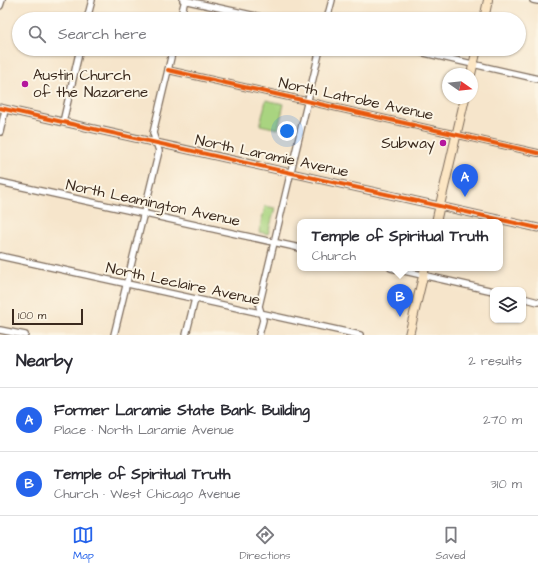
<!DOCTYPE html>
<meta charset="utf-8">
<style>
:root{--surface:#fff;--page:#f2f2f3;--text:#2b2b33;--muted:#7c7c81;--line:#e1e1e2;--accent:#2563eb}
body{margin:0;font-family:"Architects Daughter",sans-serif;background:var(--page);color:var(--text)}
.controls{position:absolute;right:12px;bottom:12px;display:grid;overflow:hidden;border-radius:8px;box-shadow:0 1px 3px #0004}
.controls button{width:36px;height:36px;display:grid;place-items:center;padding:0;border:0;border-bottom:1px solid var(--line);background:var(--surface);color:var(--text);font:20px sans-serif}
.compass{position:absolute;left:442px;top:68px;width:36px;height:36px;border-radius:50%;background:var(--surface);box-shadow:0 1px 3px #0004;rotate:104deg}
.scale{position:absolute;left:12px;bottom:10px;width:71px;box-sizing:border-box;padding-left:4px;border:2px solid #3b2a1e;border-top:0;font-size:11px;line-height:14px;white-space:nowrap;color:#3b2a1e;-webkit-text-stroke:3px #fcf5e5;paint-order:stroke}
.you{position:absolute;left:287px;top:131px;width:14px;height:14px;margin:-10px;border:3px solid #fff;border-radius:50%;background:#1a73e8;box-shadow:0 0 0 6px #1a73e833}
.badge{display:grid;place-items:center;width:26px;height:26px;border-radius:50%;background:var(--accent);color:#fff;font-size:13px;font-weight:700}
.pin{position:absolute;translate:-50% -33px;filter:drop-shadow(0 1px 2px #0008)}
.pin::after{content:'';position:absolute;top:21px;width:14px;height:12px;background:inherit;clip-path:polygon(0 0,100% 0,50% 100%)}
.popup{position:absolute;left:297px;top:219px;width:206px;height:52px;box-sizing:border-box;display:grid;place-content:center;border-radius:8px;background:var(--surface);filter:drop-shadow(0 1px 3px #0005);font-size:13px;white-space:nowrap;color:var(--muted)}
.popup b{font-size:15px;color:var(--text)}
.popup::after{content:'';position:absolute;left:50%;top:100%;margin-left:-8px;border:8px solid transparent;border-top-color:var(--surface)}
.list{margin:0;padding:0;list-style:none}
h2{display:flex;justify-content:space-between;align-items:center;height:52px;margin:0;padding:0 16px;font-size:17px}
h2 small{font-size:13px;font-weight:400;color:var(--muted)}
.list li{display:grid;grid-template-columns:26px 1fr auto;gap:12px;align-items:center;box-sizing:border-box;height:64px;padding:0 16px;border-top:1px solid var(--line)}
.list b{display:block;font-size:15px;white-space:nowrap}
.list p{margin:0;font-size:13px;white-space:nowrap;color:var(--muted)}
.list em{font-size:13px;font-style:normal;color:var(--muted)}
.icon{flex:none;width:22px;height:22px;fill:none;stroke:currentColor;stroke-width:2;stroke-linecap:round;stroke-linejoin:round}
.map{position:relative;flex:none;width:538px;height:335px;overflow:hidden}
.search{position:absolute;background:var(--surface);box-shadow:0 1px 3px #0004;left:12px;right:12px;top:12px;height:44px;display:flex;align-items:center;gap:10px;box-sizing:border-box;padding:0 14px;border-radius:22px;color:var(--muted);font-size:15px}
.sheet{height:180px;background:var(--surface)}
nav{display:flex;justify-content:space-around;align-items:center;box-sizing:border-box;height:56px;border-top:1px solid var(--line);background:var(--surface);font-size:11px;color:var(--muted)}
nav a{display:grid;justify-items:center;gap:2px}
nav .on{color:var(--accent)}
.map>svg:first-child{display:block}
.green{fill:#a9d480;stroke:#727f4f}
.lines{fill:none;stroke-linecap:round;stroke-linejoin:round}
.minor-casing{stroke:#7c6b5b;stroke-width:8}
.tertiary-casing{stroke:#7c6b5b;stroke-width:9}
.secondary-casing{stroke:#7c6b5b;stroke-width:10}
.minor{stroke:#fff;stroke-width:5.5}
.tertiary{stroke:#fff;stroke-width:7}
.secondary{stroke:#fce6c4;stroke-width:8}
.cycleway-casing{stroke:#fcf5e5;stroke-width:6}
.cycleway{stroke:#e8590c;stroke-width:4}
.poi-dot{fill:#b5179e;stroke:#fcf5e5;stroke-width:1.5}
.labels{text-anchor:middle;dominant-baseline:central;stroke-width:4;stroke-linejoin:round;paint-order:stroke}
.poi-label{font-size:15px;fill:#3b2a1e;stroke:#fcf5e5;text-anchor:start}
.street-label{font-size:15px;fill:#3b2a1e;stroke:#fcf5e5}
</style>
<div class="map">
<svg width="538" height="335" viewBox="0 0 538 335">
<rect width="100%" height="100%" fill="#fcf5e5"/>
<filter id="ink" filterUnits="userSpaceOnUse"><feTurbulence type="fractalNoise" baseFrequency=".025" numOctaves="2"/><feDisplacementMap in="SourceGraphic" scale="8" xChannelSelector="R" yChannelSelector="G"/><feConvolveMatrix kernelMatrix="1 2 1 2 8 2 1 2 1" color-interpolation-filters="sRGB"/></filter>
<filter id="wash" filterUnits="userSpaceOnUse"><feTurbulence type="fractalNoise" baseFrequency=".012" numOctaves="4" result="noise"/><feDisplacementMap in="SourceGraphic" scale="16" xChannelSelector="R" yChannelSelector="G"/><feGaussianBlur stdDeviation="0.9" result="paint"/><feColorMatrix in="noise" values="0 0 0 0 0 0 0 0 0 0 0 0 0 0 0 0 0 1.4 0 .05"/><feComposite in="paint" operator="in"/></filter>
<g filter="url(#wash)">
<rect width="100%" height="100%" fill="#f6e5cb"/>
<!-- green -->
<g class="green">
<path d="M 266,100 L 284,104 L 278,129 L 260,125 Z"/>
<path d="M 265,206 L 275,208 L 268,234 L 259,232 Z"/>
</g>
</g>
<g filter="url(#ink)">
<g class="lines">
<!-- minor casing -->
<g class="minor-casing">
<g id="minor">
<path d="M 183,0 L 270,19"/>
<path d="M 533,0 L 538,1"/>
<path d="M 0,6 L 2,0"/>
<path d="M 87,19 L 92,0"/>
<path d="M 180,19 L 185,0"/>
<path d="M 327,19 L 332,0"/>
<path d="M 407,49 L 538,79"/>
<path d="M 168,70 L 538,153"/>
<path d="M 63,122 L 80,49"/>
<path d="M 0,132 L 5,110"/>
<path d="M 0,182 L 300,248"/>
<path d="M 0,256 L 360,335"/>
<path d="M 391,268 L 493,291"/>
<path d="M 523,298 L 538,302"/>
<path d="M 0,330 L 25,335"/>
<path d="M 114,335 L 159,151 L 153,133 L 173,49"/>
<path d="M 186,335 L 195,299"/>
<path d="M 259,335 L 263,320 L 259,306 L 320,49"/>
</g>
</g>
<!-- tertiary casing -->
<g class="tertiary-casing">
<path id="tertiary" d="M 0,108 L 538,228"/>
</g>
<!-- secondary casing -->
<g class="secondary-casing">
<g id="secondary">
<path d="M 484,19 L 488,0"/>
<path d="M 471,74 L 477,49"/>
<path d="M 436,222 L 465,98"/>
<path d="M 409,335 L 425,268"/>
</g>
</g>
<!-- minor -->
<use href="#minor" class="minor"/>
<!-- tertiary -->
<use href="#tertiary" class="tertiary"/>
<!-- secondary -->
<use href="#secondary" class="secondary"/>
<!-- cycleway casing -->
<g class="cycleway-casing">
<g id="cycleway">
<path d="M 168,70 L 538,153"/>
<path d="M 0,108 L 538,228"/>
</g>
</g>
<!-- cycleway -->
<use href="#cycleway" class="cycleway"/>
</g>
</g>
<!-- markers -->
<g class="poi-dot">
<circle cx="25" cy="84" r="4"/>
<circle cx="443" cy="143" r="4"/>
</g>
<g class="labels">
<!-- poi labels -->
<g class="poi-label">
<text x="33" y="75">Austin Church<tspan x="33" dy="17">of the Nazarene</tspan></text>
<text x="435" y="143" text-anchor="end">Subway</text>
</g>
<!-- street labels -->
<g class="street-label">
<text transform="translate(356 99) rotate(12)">North Latrobe Avenue</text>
<text transform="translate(272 156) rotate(12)">North Laramie Avenue</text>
<text transform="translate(153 203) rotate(12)">North Leamington Avenue</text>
<text transform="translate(183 284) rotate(12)">North Leclaire Avenue</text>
</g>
</g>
</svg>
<div class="controls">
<button><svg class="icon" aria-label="layers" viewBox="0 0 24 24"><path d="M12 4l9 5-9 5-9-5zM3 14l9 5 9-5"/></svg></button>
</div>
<svg class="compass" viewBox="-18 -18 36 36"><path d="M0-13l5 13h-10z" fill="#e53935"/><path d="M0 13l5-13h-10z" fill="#7c7c81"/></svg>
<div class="scale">100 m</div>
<div class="you"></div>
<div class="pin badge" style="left:465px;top:197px">A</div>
<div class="pin badge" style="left:400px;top:317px">B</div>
<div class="popup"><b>Temple of Spiritual Truth</b>Church</div>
<div class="search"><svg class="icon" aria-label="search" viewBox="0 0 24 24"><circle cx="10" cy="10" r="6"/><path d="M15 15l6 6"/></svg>Search here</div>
</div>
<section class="sheet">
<h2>Nearby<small>2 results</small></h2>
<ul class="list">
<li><span class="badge">A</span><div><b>Former Laramie State Bank Building</b><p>Place · North Laramie Avenue</p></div><em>270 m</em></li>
<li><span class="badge">B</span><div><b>Temple of Spiritual Truth</b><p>Church · West Chicago Avenue</p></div><em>310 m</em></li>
</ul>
</section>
<nav>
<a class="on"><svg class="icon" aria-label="map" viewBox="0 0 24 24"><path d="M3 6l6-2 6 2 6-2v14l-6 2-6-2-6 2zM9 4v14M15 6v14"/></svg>Map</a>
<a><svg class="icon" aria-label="directions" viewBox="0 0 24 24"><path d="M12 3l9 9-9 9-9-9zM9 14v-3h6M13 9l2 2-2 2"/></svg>Directions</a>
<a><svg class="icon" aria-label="saved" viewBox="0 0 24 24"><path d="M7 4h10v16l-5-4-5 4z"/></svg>Saved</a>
</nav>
